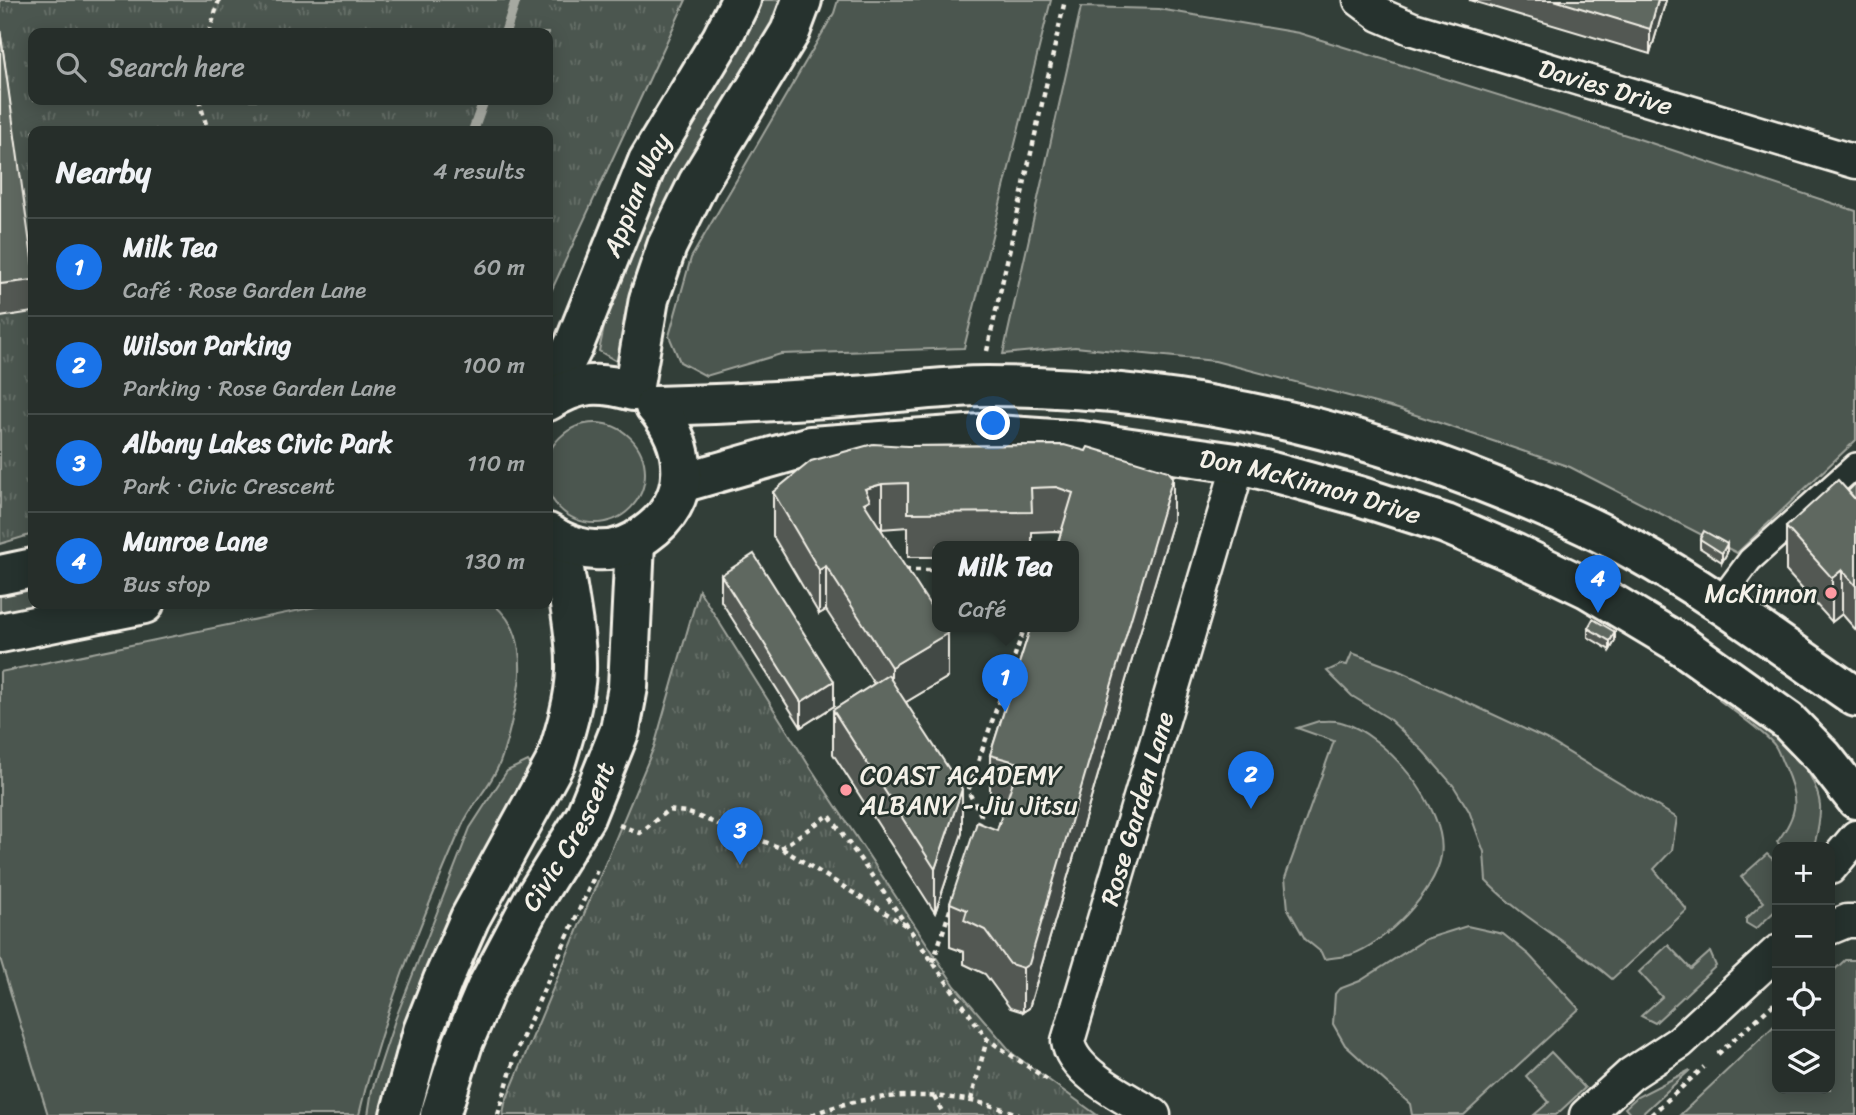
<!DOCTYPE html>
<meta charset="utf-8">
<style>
:root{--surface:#262e2a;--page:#2e3632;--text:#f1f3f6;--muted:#a4a8a8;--line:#424a47;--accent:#1a73e8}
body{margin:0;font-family:Sriracha,sans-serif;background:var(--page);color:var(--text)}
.controls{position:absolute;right:21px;bottom:21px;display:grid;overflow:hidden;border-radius:14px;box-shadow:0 4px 18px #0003}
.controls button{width:63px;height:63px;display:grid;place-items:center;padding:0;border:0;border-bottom:2px solid var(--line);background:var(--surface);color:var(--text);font:35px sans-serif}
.you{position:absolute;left:994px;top:424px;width:24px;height:24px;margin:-18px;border:5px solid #fff;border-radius:50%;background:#1a73e8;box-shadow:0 0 0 10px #1a73e833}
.badge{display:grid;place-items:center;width:46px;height:46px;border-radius:50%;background:var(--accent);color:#fff;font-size:23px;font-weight:700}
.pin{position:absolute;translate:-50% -58px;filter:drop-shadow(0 2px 4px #0008)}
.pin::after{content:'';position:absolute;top:37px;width:24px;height:21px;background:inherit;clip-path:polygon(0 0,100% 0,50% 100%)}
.popup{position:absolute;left:932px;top:541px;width:147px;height:91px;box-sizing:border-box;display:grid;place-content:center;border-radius:14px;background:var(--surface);filter:drop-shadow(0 2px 5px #0005);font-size:23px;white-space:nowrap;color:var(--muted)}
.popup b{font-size:26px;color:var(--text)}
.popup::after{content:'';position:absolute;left:50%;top:100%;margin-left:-14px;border:14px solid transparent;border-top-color:var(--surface)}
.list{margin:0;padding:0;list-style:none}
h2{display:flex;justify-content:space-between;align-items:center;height:91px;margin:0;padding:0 28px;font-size:30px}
h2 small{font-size:23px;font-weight:400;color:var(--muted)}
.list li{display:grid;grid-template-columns:46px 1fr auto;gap:21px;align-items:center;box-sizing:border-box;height:98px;padding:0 28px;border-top:2px solid var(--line)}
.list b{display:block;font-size:26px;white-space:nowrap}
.list p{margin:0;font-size:23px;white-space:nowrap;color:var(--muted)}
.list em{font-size:23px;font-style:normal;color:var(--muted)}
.icon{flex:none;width:38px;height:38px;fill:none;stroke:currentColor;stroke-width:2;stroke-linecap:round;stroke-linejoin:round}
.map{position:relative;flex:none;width:1856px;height:1115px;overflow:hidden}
.search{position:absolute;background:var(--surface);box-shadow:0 4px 18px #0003;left:28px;top:28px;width:525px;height:77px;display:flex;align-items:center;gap:18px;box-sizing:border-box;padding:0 24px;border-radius:14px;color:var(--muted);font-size:26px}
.panel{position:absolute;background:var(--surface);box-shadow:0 4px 18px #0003;left:28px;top:126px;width:525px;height:483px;border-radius:14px}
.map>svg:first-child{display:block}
.green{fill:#4c564f;stroke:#a0a49c;stroke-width:2}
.park{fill:url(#park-tufts);stroke:#a0a49c;stroke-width:2;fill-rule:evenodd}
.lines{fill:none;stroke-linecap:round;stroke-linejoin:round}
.stream{stroke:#a6a9a1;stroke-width:10}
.pedestrian-casing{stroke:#f4f1e8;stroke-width:28}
.minor-casing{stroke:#f4f1e8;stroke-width:37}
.tertiary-casing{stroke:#f4f1e8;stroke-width:44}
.secondary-casing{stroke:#f4f1e8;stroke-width:44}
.path{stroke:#f4f1e8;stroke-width:4.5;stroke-dasharray:5 5;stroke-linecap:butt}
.pedestrian{stroke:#26332d;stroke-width:23}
.minor{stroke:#26332d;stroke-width:32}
.tertiary{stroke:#26332d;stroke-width:38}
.secondary{stroke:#26332d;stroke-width:38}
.wall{fill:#525953;stroke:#f4f1e8;stroke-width:2}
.shaded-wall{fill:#424944;stroke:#f4f1e8;stroke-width:2}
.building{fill:#5f6861;stroke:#f4f1e8;stroke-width:2}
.poi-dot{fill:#ff9aa2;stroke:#26332d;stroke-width:2.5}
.labels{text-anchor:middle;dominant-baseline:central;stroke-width:5;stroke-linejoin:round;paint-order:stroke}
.street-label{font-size:26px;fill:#f4f1e8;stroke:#26332d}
.poi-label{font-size:26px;fill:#f4f1e8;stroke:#26332d;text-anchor:end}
</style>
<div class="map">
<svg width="1856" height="1115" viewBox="0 0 1856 1115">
<defs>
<pattern id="park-tufts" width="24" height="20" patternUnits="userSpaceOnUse" patternTransform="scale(1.75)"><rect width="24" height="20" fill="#4c564f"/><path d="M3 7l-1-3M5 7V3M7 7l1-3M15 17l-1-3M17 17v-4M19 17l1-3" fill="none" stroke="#666f68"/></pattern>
</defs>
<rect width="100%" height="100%" fill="#323e38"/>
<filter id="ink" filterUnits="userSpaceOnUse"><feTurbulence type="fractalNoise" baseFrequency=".0143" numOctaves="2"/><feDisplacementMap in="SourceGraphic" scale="14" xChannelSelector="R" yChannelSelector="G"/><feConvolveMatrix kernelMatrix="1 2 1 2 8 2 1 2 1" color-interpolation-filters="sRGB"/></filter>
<g filter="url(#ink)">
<!-- green -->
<g class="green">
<path d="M 760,0 L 787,0 L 618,362 L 599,351 L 610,298 L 656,180 Z"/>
<path d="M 838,0 L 1051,0 L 964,348 L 781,354 L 706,376 L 680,362 L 669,336 L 691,258 L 834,13 Z"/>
<path d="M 1081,7 L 1159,9 L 1299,33 L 1639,139 L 1856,211 L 1856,440 L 1737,553 L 1570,467 L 1398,409 L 1215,361 L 1075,347 L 1003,354 Z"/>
<circle cx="595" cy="473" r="50"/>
<path d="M 33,586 L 33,604 L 67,604 L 0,619 L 0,594 Z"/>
<path d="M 330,604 L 493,604 C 516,622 521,646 520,674 C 519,693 506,750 498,767 C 489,788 471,805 462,826 C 422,919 382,1016 359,1115 L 48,1115 L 0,958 L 0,672 Z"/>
<path d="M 1352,653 L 1397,670 L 1546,739 L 1677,818 L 1672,850 L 1654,869 L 1687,910 L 1612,979 C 1572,944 1523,919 1486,881 L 1484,852 L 1469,811 L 1453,785 L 1423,751 L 1388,718 L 1352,696 L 1327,671 L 1342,664 L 1347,665 Z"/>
<path d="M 1724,692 C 1759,718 1814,758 1820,805 C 1821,818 1817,834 1814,847 L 1782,847 L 1777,842 C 1799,813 1799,799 1784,766 C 1781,760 1779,752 1775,746 C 1766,733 1733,711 1719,700 Z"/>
<path d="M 1319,721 C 1326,721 1334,720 1341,722 C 1384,733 1449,809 1441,856 C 1435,892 1385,944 1350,955 C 1342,957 1332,958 1324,959 L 1321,952 L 1305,939 L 1288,909 L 1285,878 L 1334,741 L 1297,728 Z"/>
<path d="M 528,761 L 533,768 L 383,1115 L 368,1115 L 372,1090 L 395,1020 L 470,828 L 507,771 Z"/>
<path d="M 1767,854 L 1777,863 L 1777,909 L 1756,929 L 1746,923 L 1746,919 L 1764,902 L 1741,877 Z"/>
<path d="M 1467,926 L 1503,934 L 1529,955 L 1579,1009 L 1464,1115 L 1412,1115 L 1410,1104 L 1345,1045 L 1333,1024 L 1335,994 L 1339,989 L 1360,981 L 1426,939 Z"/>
<path d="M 1668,945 L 1691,969 L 1710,952 L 1716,966 L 1655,1023 L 1641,1016 L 1662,997 L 1639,972 Z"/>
<path d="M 1845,960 L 1856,960 L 1856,1115 L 1680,1115 L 1777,1023 L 1777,1089 L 1830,1089 L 1830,974 Z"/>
<path d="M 1551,1052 L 1585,1088 L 1556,1115 L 1534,1115 L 1549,1102 L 1526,1076 Z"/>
<path d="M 1690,1070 L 1641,1115 L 1631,1115 L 1625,1108 L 1637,1097 Z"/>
</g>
<!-- park -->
<g class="park">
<path d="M 0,0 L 686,0 L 548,298 L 548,131 L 33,131 L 33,534 L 0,544 ZM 33,33 L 548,33 L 548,100 L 33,100 Z"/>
<path d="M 699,590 L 808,764 L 955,986 L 1013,1054 L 1097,1115 L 503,1115 L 505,1103 L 654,747 Z"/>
</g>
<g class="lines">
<!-- stream -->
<g class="stream">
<path d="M 505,33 L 516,0"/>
<path d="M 473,131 L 484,100"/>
</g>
<!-- pedestrian casing -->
<g class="pedestrian-casing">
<path id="pedestrian" d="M 1718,603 L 1750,560 L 1856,465"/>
</g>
<!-- minor casing -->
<g class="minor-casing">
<g id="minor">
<path id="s1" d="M 1360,0 L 1380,15 L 1413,29 L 1856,162"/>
<path d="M 1830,868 L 1856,837"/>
<path d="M 1830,928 L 1847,921 L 1856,921"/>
<path id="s2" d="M 1154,1115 C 1128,1099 1072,1073 1068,1041 L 1233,484 L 1236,463"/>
<path d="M 1586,1115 L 1631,1074 L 1680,1042 L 1777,952"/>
</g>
</g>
<!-- tertiary casing -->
<g class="tertiary-casing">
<g id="tertiary">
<path d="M 400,1115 L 423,1031 L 443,980 L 470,918 L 556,761 C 565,732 575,701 576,670 C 577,632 565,579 559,540 L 548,533"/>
<path id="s3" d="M 440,1115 L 463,1043 L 486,989 L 532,902 L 585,817 L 620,730 L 628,687 L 635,543"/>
</g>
</g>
<!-- secondary casing -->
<g class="secondary-casing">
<g id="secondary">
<path id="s4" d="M 548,396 L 574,345 L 648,161 L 722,38 L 741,0"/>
<path d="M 548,401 C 578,382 599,381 633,391 L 649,299 L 667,246 L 698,183 L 790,32 L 802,0"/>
<path d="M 655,406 C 722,404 787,401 853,396 C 898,393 943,386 987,386 C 1163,386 1335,422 1498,488 C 1546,507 1593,527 1637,552 C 1713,594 1784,648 1856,697"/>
<path id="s5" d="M 681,483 L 811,446 L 981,434 L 1082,441 L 1236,463 L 1272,472 L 1359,496 L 1446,524 L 1516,554 L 1587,588 L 1677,642 L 1788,721 L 1823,757 L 1856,799"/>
<path d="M 559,540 C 570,545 582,550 595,550 C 614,552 631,545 646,534 C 693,501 690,447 655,406"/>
<path d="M 0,575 L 33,568"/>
<path d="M 0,633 L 144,604"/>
</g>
</g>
<!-- path -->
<g class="path">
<path d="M 209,33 L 219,0"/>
<path d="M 199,100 L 208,131"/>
<path d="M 987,351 L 1065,0"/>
<path d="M 905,570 L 937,570"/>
<path d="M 619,825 L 640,833 L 668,810 L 686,812 L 781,848 L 905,925"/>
<path d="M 977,825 L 981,815 L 968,791 L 1025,626"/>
<path d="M 781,848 L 829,815 L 987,1039 L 1051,1082"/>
<path d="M 933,962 L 952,904"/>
<path d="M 1718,1054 L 1777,1001"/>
<path d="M 934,1097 L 944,1115"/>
<path d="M 971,1100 L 987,1039"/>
<path d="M 498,1115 L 517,1050 L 597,870"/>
<path d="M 812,1115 C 872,1089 960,1090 1019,1115"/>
<path d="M 1651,1115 L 1704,1067"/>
</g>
<!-- pedestrian -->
<use href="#pedestrian" class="pedestrian"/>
<!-- minor -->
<use href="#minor" class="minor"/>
<!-- tertiary -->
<use href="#tertiary" class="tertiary"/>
<!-- secondary -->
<use href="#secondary" class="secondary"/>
</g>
<!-- wall -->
<g class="wall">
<path d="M 1469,0 L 1666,0 L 1650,54 Z"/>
<path d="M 0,29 L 33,280 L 33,312 L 0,317 Z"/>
<path d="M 1064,445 L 1173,521 L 1029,1008 L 1023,1012 L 1010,1008 L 985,974 L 964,964 L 964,952 L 950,947 L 950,903 L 997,830 L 1006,803 L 990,799 L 990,755 L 1061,532 L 1056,531 L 1032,532 L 1032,546 L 937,546 L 937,557 L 908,557 L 908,527 L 881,529 L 948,677 L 906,702 L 962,833 L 935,913 L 833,754 L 833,710 L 874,684 L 826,610 L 819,614 L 773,536 L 773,492 L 907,446 Z"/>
<path d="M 1856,483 L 1856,630 L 1842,614 L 1832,622 L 1786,571 L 1786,527 L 1848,491 Z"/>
<path d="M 1700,539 L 1727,553 L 1722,562 L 1700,548 Z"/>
<path d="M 721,575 L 834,706 L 801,727 L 721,601 Z"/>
<path d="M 1588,628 L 1615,641 L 1610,650 L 1588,637 Z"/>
</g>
<!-- shaded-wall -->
<g class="shaded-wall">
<path d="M 1658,0 L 1666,0 L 1650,54 L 1650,29 Z"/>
<path d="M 1173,477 L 1173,521 L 1029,1008 L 1023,1012 L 1023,968 Z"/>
<path d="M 882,484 L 882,528 L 870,532 L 864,547 L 865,489 Z"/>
<path d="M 1727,544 L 1727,553 L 1722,562 L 1722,553 Z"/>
<path d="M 826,566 L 826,610 L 819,614 L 819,570 Z"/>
<path d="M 1842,570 L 1842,614 L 1832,622 L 1832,578 Z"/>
<path d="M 1615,632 L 1615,641 L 1610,650 L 1610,641 Z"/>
<path d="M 948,633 L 948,677 L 891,711 L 891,667 Z"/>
<path d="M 834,681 L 834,706 L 801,727 L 801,702 Z"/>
<path d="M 962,789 L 962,833 L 935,913 L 935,869 Z"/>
</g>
<!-- building -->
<g class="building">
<path d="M 1554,0 L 1658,0 L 1650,29 Z"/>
<path d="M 0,29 L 33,266 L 33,280 L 0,284 Z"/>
<path d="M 873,444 L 907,446 L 1064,445 L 1086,451 L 1088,447 L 1168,471 L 1173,477 L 1029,964 L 1023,968 L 1010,964 L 985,930 L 964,920 L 967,910 L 950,903 L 977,822 L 997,830 L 1019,763 L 990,755 L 1031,626 L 1073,626 L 1073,546 L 1057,546 L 1073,493 L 1056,487 L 1031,488 L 1032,512 L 908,513 L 908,483 L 882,484 L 865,489 L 870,500 L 864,503 L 937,616 L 937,626 L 943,626 L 948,633 L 891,667 L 826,566 L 819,570 L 773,492 L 811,461 Z"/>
<path d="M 1838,480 L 1856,500 L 1856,586 L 1842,570 L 1832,578 L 1786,527 Z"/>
<path d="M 1856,483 L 1856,500 L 1848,491 Z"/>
<path d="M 1704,531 L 1727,544 L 1722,553 L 1700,539 Z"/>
<path d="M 754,554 L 834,681 L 801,702 L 721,575 Z"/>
<path d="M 1593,619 L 1615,632 L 1610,641 L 1588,628 Z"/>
<path d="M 888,675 L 962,789 L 935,869 L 833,710 Z"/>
</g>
</g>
<!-- markers -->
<g class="poi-dot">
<circle cx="1831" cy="593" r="7"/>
<circle cx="846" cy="790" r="7"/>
</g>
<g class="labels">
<!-- street labels -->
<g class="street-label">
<text stroke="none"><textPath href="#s1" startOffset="262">Davies Drive</textPath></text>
<text stroke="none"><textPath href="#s4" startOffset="220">Appian Way</textPath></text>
<text stroke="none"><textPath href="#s5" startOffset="640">Don McKinnon Drive</textPath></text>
<text stroke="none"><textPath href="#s2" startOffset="359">Rose Garden Lane</textPath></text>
<text stroke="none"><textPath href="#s3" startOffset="308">Civic Crescent</textPath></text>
</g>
<!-- poi labels -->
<g class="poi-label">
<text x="1817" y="593">McKinnon</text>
<text x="860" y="775" text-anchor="start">COAST ACADEMY<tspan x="860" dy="30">ALBANY - Jiu Jitsu</tspan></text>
</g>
</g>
</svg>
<div class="controls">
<button>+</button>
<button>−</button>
<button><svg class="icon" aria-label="locate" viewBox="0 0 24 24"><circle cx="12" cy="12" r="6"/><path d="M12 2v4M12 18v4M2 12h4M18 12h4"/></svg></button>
<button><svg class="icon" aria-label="layers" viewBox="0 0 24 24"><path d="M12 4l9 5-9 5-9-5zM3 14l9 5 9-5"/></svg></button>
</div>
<div class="you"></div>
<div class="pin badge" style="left:1005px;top:712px">1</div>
<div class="popup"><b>Milk Tea</b>Café</div>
<div class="pin badge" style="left:1251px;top:809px">2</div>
<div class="pin badge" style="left:740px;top:865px">3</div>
<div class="pin badge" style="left:1598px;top:613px">4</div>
<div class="search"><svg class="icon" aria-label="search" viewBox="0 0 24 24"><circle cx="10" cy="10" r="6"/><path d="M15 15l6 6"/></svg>Search here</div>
<section class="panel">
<h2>Nearby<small>4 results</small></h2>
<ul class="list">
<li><span class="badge">1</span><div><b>Milk Tea</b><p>Café · Rose Garden Lane</p></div><em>60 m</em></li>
<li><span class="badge">2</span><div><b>Wilson Parking</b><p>Parking · Rose Garden Lane</p></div><em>100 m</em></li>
<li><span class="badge">3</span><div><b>Albany Lakes Civic Park</b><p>Park · Civic Crescent</p></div><em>110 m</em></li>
<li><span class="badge">4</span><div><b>Munroe Lane</b><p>Bus stop</p></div><em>130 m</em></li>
</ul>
</section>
</div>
